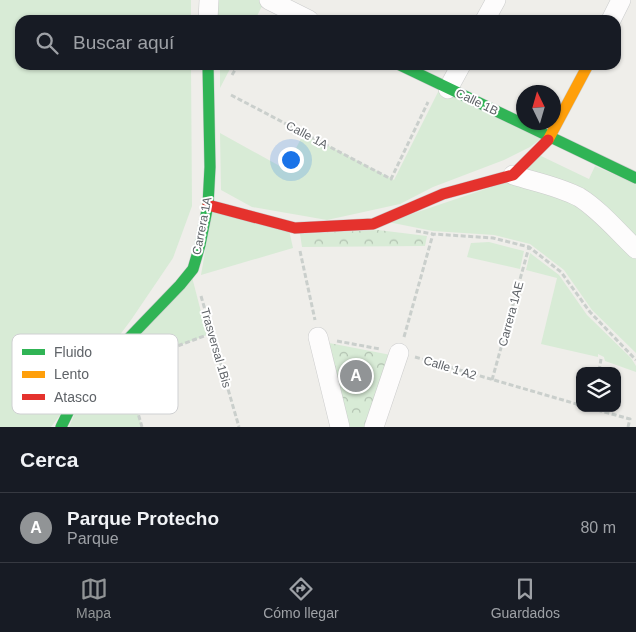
<!DOCTYPE html>
<html lang="es">
<meta charset="utf-8">
<style>
:root{--surface:#171b24;--page:#242831;--text:#f1f3f6;--muted:#9ea1a6;--line:#363941;--accent:#919496}
body{margin:0;font-family:Helvetica,sans-serif;background:var(--page);color:var(--text)}
.controls{position:absolute;right:15px;bottom:15px;display:grid;overflow:hidden;border-radius:10px;box-shadow:0 1px 4px #0004}
.controls button{width:45px;height:45px;display:grid;place-items:center;padding:0;border:0;border-bottom:1px solid var(--line);background:var(--surface);color:var(--text);font:25px sans-serif}
.compass{position:absolute;left:516px;top:85px;width:45px;height:45px;border-radius:50%;background:var(--surface);box-shadow:0 1px 4px #0004;rotate:355deg}
.you{position:absolute;left:290px;top:159px;width:18px;height:18px;margin:-12px;border:4px solid #fff;border-radius:50%;background:#1a73e8;box-shadow:0 0 0 8px #1a73e833}
.badge{display:grid;place-items:center;width:32px;height:32px;border-radius:50%;background:var(--accent);color:#fff;font-size:16px;font-weight:700}
.pin{position:absolute;translate:-50% -50%;border:2px solid #fff;box-shadow:0 1px 5px #0006}
.list{margin:0;padding:0;list-style:none}
h2{display:flex;justify-content:space-between;align-items:center;height:65px;margin:0;padding:0 20px;font-size:21px}
h2 small{font-size:16px;font-weight:400;color:var(--muted)}
.list li{display:grid;grid-template-columns:32px 1fr auto;gap:15px;align-items:center;box-sizing:border-box;height:70px;padding:0 20px;border-top:1px solid var(--line)}
.list b{display:block;font-size:19px;white-space:nowrap}
.list p{margin:0;font-size:16px;white-space:nowrap;color:var(--muted)}
.list em{font-size:16px;font-style:normal;color:var(--muted)}
.icon{flex:none;width:28px;height:28px;fill:none;stroke:currentColor;stroke-width:2;stroke-linecap:round;stroke-linejoin:round}
.map{position:relative;flex:none;width:636px;height:427px;overflow:hidden}
.search{position:absolute;background:var(--surface);box-shadow:0 1px 4px #0004;left:15px;right:15px;top:15px;height:55px;display:flex;align-items:center;gap:12px;box-sizing:border-box;padding:0 18px;border-radius:15px;color:var(--muted);font-size:19px}
.sheet{height:135px;background:var(--surface)}
nav{display:flex;justify-content:space-around;align-items:center;box-sizing:border-box;height:70px;border-top:1px solid var(--line);background:var(--surface);font-size:14px;color:var(--muted)}
nav a{display:grid;justify-items:center;gap:2px}
nav .on{color:var(--accent)}
.map>svg:first-child{display:block}
.green{fill:#d8ebd6}
.forest{fill:url(#forest-crowns)}
.lines{fill:none;stroke-linecap:round;stroke-linejoin:round}
.street-casing{stroke:#cbcccc;stroke-width:20}
.fast-casing{stroke:#cacacb;stroke-width:12}
.slow-casing{stroke:#cacacb;stroke-width:12}
.jam-casing{stroke:#cacacb;stroke-width:12}
.path{stroke:#cacfcc;stroke-width:3;stroke-dasharray:5 2.5;stroke-linecap:butt}
.street{stroke:#fdfcfc;stroke-width:19}
.fast{stroke:#30b455;stroke-width:11}
.slow{stroke:#ff9f0a;stroke-width:11}
.jam{stroke:#e5322d;stroke-width:11}
.labels{text-anchor:middle;dominant-baseline:central;stroke-width:4;stroke-linejoin:round;paint-order:stroke}
.street-label{font-size:12px;fill:#5f6368;stroke:#fff}
.key{fill:#fff;stroke:#cfd0d2;stroke-width:1}
.key-label{font-size:14px;fill:#5f6368}
</style>
<div class="map">
<svg width="636" height="427" viewBox="0 0 636 427">
<defs>
<pattern id="forest-crowns" width="20" height="18" patternUnits="userSpaceOnUse" patternTransform="scale(1.25)"><rect width="20" height="18" fill="#d8ebd6"/><path d="M2 6a3 3 0 1 1 6 0M12 15a3 3 0 1 1 6 0" fill="none" stroke="#b2c2b1"/></pattern>
</defs>
<rect width="100%" height="100%" fill="#efeeea"/>
<!-- green -->
<g class="green">
<path d="M 0,0 L 191,0 L 191,20 L 20,20 L 20,65 L 191,65 L 192,206 L 173,258 L 131,320 L 51,427 L 0,427 Z"/>
<path d="M 218,0 L 260,0 L 264,2 L 255,20 L 218,20 Z"/>
<path d="M 220,65 L 232,65 L 220,88 Z"/>
<path d="M 439,90 L 542,138 L 530,147 L 504,160 L 433,187 L 400,204 L 327,220 L 252,207 L 221,190 L 220,133 L 285,169 L 304,133 L 394,180 Z"/>
<path d="M 539,155 L 589,179 L 595,166 L 636,184 L 636,244 L 580,193 L 521,174 Z"/>
<path d="M 512,180 L 575,202 L 636,259 L 636,353 L 592,310 L 564,270 L 530,244 L 494,235 L 433,231 L 388,222 Z"/>
<path d="M 212,212 L 289,230 L 293,248 L 201,275 Z"/>
<path d="M 489,242 L 524,251 L 520,269 L 467,257 L 471,243 Z"/>
<path d="M 530,253 L 559,275 L 587,315 L 631,358 L 636,366 L 636,372 L 605,361 L 604,357 L 598,354 L 598,357 L 541,344 L 557,278 L 526,270 Z"/>
<path d="M 192,277 L 207,335 L 125,366 L 142,427 L 69,427 L 82,397 Z"/>
</g>
<!-- forest -->
<g class="forest">
<path d="M 378,230 L 427,236 L 425,246 L 302,247 L 300,234 Z"/>
<path d="M 324,342 L 391,355 L 369,427 L 344,427 Z"/>
</g>
<g class="lines">
<!-- street casing -->
<g class="street-casing">
<g id="street">
<path d="M 269,0 L 309,20"/>
<path d="M 208,20 L 209,0"/>
<path d="M 485,20 L 496,0"/>
<path d="M 611,20 L 621,0"/>
<path d="M 448,89 L 461,65"/>
<path d="M 513,175 C 535,182 558,186 579,197 C 600,210 618,232 636,249"/>
<path d="M 318,337 L 340,427"/>
<path d="M 374,427 L 399,353"/>
</g>
</g>
<!-- fast casing -->
<g class="fast-casing">
<g id="fast">
<path d="M 400,65 L 636,178"/>
<path d="M 61,427 L 79,390 L 180,285 L 193,269 L 200,245 L 208,205 L 210,167 L 208,65"/>
</g>
</g>
<!-- slow casing -->
<g class="slow-casing">
<path id="slow" d="M 548,140 L 588,65"/>
</g>
<!-- jam casing -->
<g class="jam-casing">
<path id="jam" d="M 208,205 L 295,228 L 373,224 L 443,194 L 513,175 L 548,140"/>
</g>
<!-- path -->
<g class="path">
<path d="M 232,75 L 238,65"/>
<path d="M 231,95 L 391,179 L 428,102"/>
<path d="M 416,231 L 433,234 L 493,238 L 529,247 L 561,272 L 590,312 L 636,360"/>
<path d="M 300,251 L 315,320"/>
<path d="M 201,296 L 239,427"/>
<path d="M 404,337 L 433,234"/>
<path d="M 337,341 L 380,349"/>
<path d="M 415,357 L 580,405"/>
<path d="M 143,359 L 212,333"/>
<path d="M 599,371 L 601,359"/>
<path d="M 126,372 L 142,427"/>
<path d="M 492,380 L 529,247"/>
<path d="M 590,408 L 630,419 L 628,427"/>
</g>
<!-- street -->
<use href="#street" class="street"/>
<!-- fast -->
<use href="#fast" class="fast"/>
<!-- slow -->
<use href="#slow" class="slow"/>
<!-- jam -->
<use href="#jam" class="jam"/>
</g>
<g class="labels">
<!-- street labels -->
<g class="street-label">
<text transform="translate(477 102) rotate(26)">Calle 1B</text>
<text transform="translate(307 135) rotate(28)">Calle 1A</text>
<text transform="translate(202 226) rotate(-79)">Carrera 1A</text>
<text transform="translate(511 314) rotate(-75)">Carrera 1AE</text>
<text transform="translate(216 348) rotate(74)">Trasversal 1Bis</text>
<text transform="translate(450 368) rotate(17)">Calle 1 A2</text>
</g>
</g>
<!-- legend -->
<rect x="12" y="334" width="166" height="80" rx="8" class="key"/>
<rect x="22" y="349" width="23" height="6" fill="#30b455"/>
<rect x="22" y="371" width="23" height="7" fill="#ff9f0a"/>
<rect x="22" y="394" width="23" height="6" fill="#e5322d"/>
<g class="key-label">
<text x="54" y="357">Fluido</text>
<text x="54" y="379">Lento</text>
<text x="54" y="402">Atasco</text>
</g>
</svg>
<div class="controls">
<button><svg class="icon" aria-label="layers" viewBox="0 0 24 24"><path d="M12 4l9 5-9 5-9-5zM3 14l9 5 9-5"/></svg></button>
</div>
<svg class="compass" viewBox="-18 -18 36 36"><path d="M0-13l5 13h-10z" fill="#e53935"/><path d="M0 13l5-13h-10z" fill="#9ea1a6"/></svg>
<div class="you"></div>
<div class="pin badge" style="left:356px;top:376px">A</div>
<div class="search"><svg class="icon" aria-label="search" viewBox="0 0 24 24"><circle cx="10" cy="10" r="6"/><path d="M15 15l6 6"/></svg>Buscar aquí</div>
</div>
<section class="sheet">
<h2>Cerca<small></small></h2>
<ul class="list">
<li><span class="badge">A</span><div><b>Parque Protecho</b><p>Parque</p></div><em>80 m</em></li>
</ul>
</section>
<nav>
<a class="on"><svg class="icon" aria-label="map" viewBox="0 0 24 24"><path d="M3 6l6-2 6 2 6-2v14l-6 2-6-2-6 2zM9 4v14M15 6v14"/></svg>Mapa</a>
<a><svg class="icon" aria-label="directions" viewBox="0 0 24 24"><path d="M12 3l9 9-9 9-9-9zM9 14v-3h6M13 9l2 2-2 2"/></svg>Cómo llegar</a>
<a><svg class="icon" aria-label="saved" viewBox="0 0 24 24"><path d="M7 4h10v16l-5-4-5 4z"/></svg>Guardados</a>
</nav>
